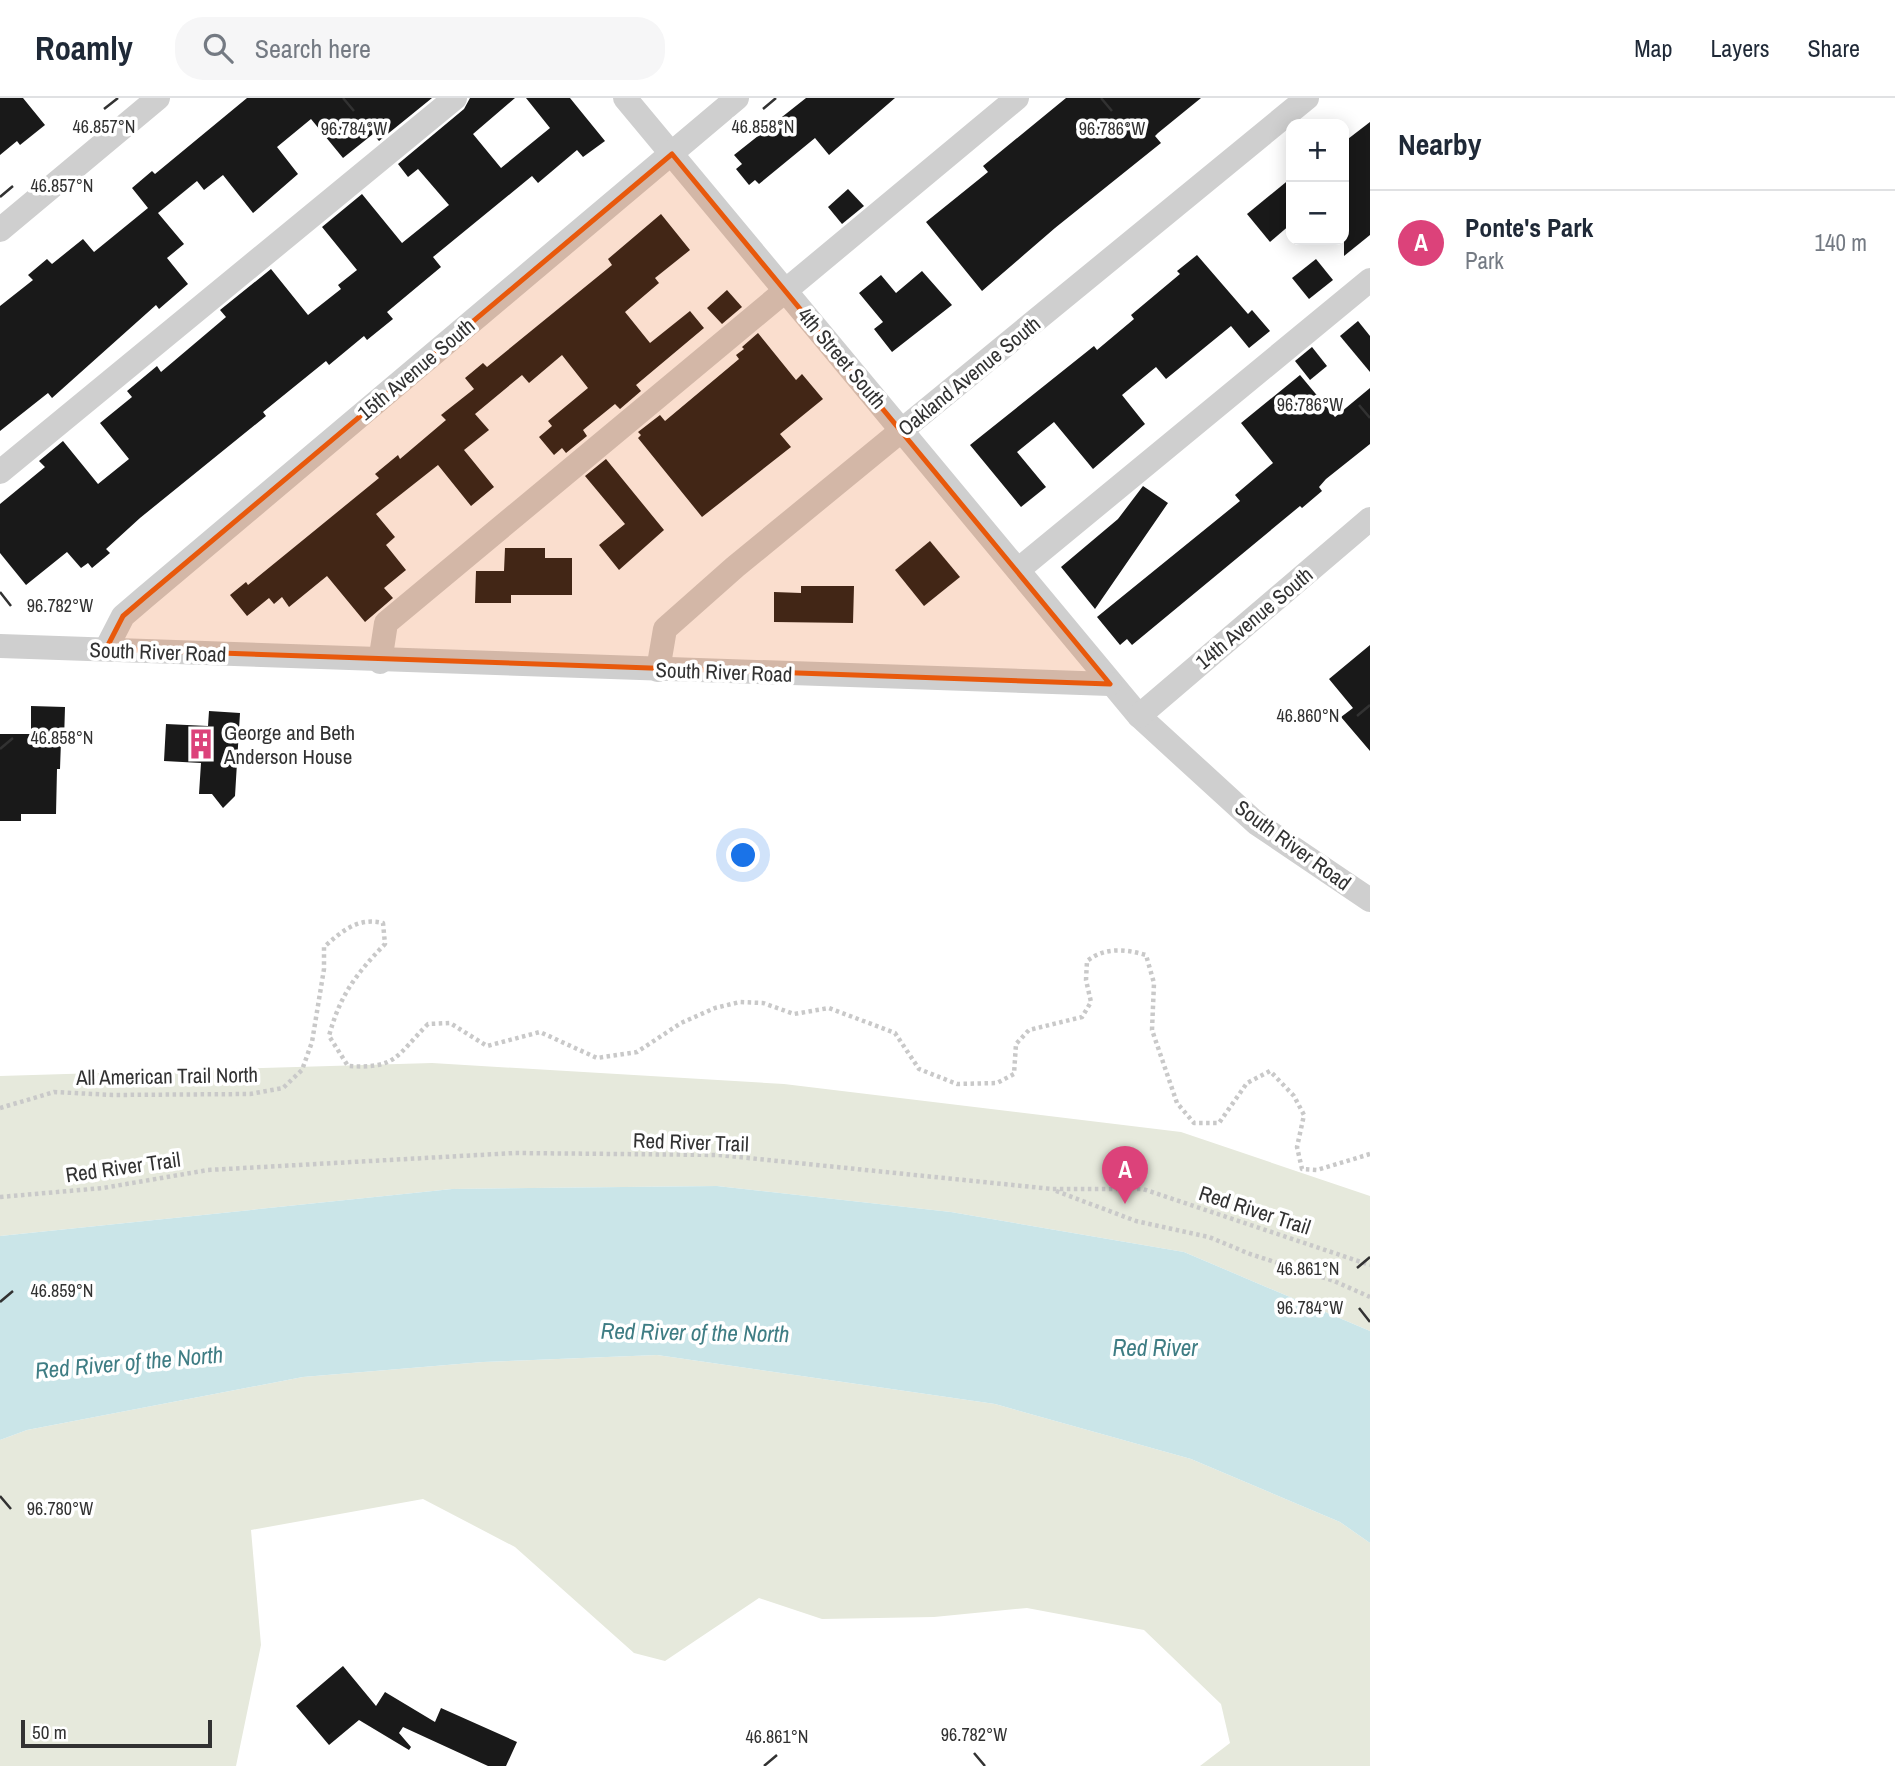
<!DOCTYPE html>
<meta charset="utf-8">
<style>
:root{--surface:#fff;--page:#f6f6f7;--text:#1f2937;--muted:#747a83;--line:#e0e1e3;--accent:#dc427a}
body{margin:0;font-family:"Archivo Narrow",sans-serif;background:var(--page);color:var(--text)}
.controls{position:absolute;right:21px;top:21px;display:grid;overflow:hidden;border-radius:14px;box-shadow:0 4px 18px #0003}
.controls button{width:63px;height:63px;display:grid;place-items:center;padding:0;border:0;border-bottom:2px solid var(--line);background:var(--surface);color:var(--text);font:35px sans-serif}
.scale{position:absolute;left:21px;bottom:18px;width:191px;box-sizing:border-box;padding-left:7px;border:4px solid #323232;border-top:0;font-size:19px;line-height:24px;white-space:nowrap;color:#323232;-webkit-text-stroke:5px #fff;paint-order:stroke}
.you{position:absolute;left:744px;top:758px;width:24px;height:24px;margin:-18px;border:5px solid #fff;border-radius:50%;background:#1a73e8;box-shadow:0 0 0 10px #1a73e833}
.badge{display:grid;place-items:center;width:46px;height:46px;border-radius:50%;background:var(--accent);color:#fff;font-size:23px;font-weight:700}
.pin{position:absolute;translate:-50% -58px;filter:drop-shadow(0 2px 4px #0008)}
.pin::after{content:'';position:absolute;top:37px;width:24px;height:21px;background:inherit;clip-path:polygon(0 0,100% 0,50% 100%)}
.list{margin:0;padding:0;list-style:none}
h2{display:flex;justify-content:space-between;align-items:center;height:91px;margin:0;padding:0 28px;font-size:30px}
h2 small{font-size:23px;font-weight:400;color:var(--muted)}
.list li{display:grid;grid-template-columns:46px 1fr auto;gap:21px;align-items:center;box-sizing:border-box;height:105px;padding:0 28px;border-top:2px solid var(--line)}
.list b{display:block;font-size:26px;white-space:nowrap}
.list p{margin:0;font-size:23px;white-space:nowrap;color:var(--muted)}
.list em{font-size:23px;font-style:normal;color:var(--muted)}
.icon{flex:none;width:38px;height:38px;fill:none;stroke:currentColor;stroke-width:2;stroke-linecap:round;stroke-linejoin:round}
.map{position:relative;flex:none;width:1370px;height:1668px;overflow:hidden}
header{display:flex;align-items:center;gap:42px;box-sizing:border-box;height:98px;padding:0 35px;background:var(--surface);border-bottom:2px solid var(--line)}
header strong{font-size:33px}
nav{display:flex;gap:38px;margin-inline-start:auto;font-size:24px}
.search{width:490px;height:63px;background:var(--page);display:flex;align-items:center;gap:18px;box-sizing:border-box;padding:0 24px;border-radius:28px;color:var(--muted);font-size:26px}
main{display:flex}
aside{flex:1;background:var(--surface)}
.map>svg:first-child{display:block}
.green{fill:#e6e9dc}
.water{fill:#cae5e8}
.building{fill:#191919}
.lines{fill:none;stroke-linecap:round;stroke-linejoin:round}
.path{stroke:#c9c9c9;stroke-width:4.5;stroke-dasharray:3.5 3.5;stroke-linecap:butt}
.minor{stroke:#cfcfcf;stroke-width:24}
.marked{fill:#e8590c;fill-opacity:0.2;stroke:#e8590c;stroke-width:5;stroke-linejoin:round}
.ticks{fill:none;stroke:#323232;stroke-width:2.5}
.labels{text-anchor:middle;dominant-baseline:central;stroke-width:7;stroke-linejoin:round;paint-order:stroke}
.street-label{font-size:21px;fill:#323232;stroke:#fff}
.poi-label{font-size:21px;fill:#323232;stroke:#fff;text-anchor:start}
.water-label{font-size:23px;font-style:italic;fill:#3f7d84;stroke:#fff}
.ticks-label{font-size:18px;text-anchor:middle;fill:#323232;stroke:#fff;stroke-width:7;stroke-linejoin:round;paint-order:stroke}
</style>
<header>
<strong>Roamly</strong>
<div class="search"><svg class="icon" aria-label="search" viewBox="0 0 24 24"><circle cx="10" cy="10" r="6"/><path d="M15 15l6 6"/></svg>Search here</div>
<nav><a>Map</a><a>Layers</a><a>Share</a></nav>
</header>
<main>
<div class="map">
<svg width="1370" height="1668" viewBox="0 0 1370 1668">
<rect width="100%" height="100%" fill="#fff"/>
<!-- green -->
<g class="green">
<path d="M 432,965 L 784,986 L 1181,1034 L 1370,1098 L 1370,1233 L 1184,1154 L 951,1114 L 717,1088 L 452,1091 L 0,1138 L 0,978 Z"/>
<path d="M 657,1257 L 995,1306 L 1191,1361 L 1340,1424 L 1370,1445 L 1370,1668 L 1200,1668 L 1230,1645 L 1221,1606 L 1144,1532 L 1027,1510 L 934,1519 L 822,1521 L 759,1500 L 665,1563 L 634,1555 L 515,1449 L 423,1401 L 251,1432 L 261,1547 L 236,1668 L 0,1668 L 0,1342 L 27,1332 L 303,1279 L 483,1264 Z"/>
</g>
<!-- water -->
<path class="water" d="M 717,1088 L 951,1114 L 1184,1154 L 1370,1233 L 1370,1445 L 1340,1424 L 1191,1361 L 995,1306 L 657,1257 L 483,1264 L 303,1279 L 27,1332 L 0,1342 L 0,1138 L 452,1091 Z"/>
<!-- building -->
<g class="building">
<path d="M 0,0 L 23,0 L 45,27 L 20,47 L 17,43 L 0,57 Z"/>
<path d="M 247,0 L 432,0 L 379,43 L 373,36 L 343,60 L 311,21 L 277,49 L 298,76 L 253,115 L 223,77 L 204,92 L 197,83 L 158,115 L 184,146 L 167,160 L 188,186 L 159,211 L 156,207 L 52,300 L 48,295 L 0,333 L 0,208 L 33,182 L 28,177 L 47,161 L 52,166 L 83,141 L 94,154 L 148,110 L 132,90 L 152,73 L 155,76 Z"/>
<path d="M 470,0 L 515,0 L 473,36 L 501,70 L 550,30 L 526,0 L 570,0 L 605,43 L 583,59 L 577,52 L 538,85 L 532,78 L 433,159 L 441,169 L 387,214 L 393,221 L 367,242 L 364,238 L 329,267 L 326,263 L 263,314 L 266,318 L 140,420 L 106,451 L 110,455 L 92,470 L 88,465 L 81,470 L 67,454 L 26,487 L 0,455 L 0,406 L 45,369 L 39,363 L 63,343 L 98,386 L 129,361 L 100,325 L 132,299 L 127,293 L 157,268 L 161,274 L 226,219 L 220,212 L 271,171 L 308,217 L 341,191 L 338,187 L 357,172 L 322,129 L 362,96 L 402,145 L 449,107 L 418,71 L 408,79 L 398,66 L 464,11 Z"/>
<path d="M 806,0 L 895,0 L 829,57 L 815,40 L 759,86 L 755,82 L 749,87 L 736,71 L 742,66 L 734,57 Z"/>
<path d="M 1066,0 L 1201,0 L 1158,35 L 1155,38 L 1161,45 L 1055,130 L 982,193 L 926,124 L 988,74 L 983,68 Z"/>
<path d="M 1370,24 L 1370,137 L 1344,158 L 1344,44 Z"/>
<path d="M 1291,80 L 1291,126 L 1270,144 L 1247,116 Z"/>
<path d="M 848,91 L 864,108 L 842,126 L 828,109 Z"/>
<path d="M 661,116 L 690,152 L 655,180 L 659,185 L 625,214 L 650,245 L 690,213 L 704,230 L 636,287 L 641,293 L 620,311 L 615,306 L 583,332 L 587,338 L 566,355 L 562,350 L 554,357 L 539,339 L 552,328 L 548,323 L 588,290 L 562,257 L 529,285 L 522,277 L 475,316 L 489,332 L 464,352 L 494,389 L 471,408 L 438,367 L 376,416 L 395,439 L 386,447 L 406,472 L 384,490 L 393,500 L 365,524 L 327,478 L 289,509 L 282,499 L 274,506 L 269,500 L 247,518 L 230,497 L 246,484 L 248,487 L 319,429 L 379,380 L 375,376 L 398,357 L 400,361 L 446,322 L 441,317 L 474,291 L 465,280 L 483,265 L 487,269 L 612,167 L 608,161 Z"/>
<path d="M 1197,157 L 1248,216 L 1252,212 L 1270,233 L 1249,250 L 1231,228 L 1166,281 L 1156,269 L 1122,297 L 1145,326 L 1093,371 L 1054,324 L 1017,354 L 1046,389 L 1021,409 L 970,347 L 1094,248 L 1097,252 L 1134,221 L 1131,217 L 1180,176 L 1177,173 Z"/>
<path d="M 1316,161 L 1333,182 L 1309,201 L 1292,180 Z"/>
<path d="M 922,173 L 952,207 L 892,254 L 874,231 L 883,224 L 859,195 L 881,177 L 896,195 Z"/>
<path d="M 727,192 L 742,209 L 722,226 L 707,210 Z"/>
<path d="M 1358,223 L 1370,238 L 1370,274 L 1340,238 Z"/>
<path d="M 758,235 L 796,282 L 802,276 L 823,301 L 780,336 L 791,349 L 702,419 L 638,340 L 641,337 L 638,334 L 660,317 L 665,323 L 739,261 L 736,257 L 744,251 L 742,249 Z"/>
<path d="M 1312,249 L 1327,268 L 1310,282 L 1295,263 Z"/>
<path d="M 1300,277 L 1335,319 L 1370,290 L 1370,346 L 1326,381 L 1319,389 L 1322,393 L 1302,410 L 1300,408 L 1132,547 L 1127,541 L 1120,547 L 1097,519 L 1240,403 L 1235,397 L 1273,365 L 1241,325 Z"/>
<path d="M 606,361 L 664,432 L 619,472 L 599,447 L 625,426 L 585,378 Z"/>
<path d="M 1143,388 L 1168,405 L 1095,511 L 1061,469 L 1118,421 Z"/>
<path d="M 930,443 L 960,479 L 924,508 L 895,472 Z"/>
<path d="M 505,450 L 545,450 L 545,460 L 572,460 L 572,497 L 511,497 L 511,505 L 475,505 L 476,473 L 504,473 Z"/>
<path d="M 801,488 L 854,488 L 853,525 L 774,524 L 774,494 L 801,495 Z"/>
<path d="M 1370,547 L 1370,653 L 1341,619 L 1353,610 L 1329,581 Z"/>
<path d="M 31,608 L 65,609 L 64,643 L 61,643 L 60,671 L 57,671 L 56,716 L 21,716 L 21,723 L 0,723 L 0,636 L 31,636 Z"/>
<path d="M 209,613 L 240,615 L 235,698 L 223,710 L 212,696 L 199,696 L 201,665 L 164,663 L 166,626 L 208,628 Z"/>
<path d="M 343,1568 L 376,1608 L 385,1594 L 435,1624 L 441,1610 L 517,1644 L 506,1668 L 488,1668 L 403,1629 L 399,1635 L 411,1649 L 409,1652 L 359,1622 L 329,1647 L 296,1608 Z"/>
</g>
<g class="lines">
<!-- path -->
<g class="path">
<path d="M 0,1010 L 54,994 L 113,997 L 250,996 L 283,990 L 302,972 L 312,944 L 324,871 L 324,849 C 342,833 358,819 383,825 L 385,846 C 356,876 340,897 329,938 L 348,968 C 397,971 396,958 428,926 L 450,925 L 487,948 L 540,934 L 597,960 L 637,954 L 681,925 L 715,910 L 740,904 L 763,905 L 794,916 L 829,910 L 895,935 L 919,971 L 957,986 L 997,985 L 1014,976 L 1016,946 L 1029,932 L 1082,919 L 1091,904 L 1086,882 L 1087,863 C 1105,849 1125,851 1146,857 L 1154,885 L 1152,932 L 1177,1005 L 1194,1025 L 1219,1025 L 1247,985 L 1270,973 L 1294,998 L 1304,1017 L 1297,1049 L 1302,1071 L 1317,1072 L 1370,1056"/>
<path d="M 1056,1093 L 1136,1123 L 1209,1139 L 1250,1156 L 1334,1183 L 1370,1199"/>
<path d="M 0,1099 L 103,1090 L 208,1072 L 515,1055 L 719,1057 L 1052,1091 L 1143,1091 L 1370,1167"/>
</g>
<!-- minor -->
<g class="minor">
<path d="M 625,0 L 1139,618 L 1256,725 L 1370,802"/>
<path d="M 0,132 L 158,0"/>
<path d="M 0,374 L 455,0"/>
<path d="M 1018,472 L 1370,182"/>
<path d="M 0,548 L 1110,586"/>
<path d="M 106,551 L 123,518 L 144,500 L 737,0"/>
<path d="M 380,564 L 386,525 L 1017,0"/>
<path d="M 658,572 L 665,531 L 735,469 L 1307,0"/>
<path d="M 1139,618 L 1370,421"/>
</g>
</g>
<!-- marked area -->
<path class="marked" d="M 672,56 L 1110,586 L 106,551 L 123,518 L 144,500 Z"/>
<!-- ticks -->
<path class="ticks" d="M 343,0 L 354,13M 1101,0 L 1112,13M 104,11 L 118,0M 763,11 L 776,0M 0,99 L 13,88M 1359,307 L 1370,320M 0,494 L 11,508M 1357,618 L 1370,607M 0,651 L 13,640M 1357,1170 L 1370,1159M 0,1204 L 13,1193M 1359,1210 L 1370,1224M 0,1398 L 11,1411M 974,1655 L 985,1668M 764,1668 L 777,1657"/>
<!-- icons -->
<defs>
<g id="building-bare" transform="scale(2.415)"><path d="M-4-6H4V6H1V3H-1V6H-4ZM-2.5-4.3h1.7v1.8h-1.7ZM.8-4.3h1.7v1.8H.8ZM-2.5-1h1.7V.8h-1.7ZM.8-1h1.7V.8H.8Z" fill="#dc427a" stroke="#fff" stroke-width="2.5" paint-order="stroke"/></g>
</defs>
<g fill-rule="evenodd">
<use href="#building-bare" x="201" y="646"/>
</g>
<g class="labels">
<!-- street labels -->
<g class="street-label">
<text transform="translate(842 260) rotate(50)">4th Street South</text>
<text transform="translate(416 271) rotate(-40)">15th Avenue South</text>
<text transform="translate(969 278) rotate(-39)">Oakland Avenue South</text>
<text transform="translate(1254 520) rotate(-40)">14th Avenue South</text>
<text transform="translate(158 554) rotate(2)">South River Road</text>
<text transform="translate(724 574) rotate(2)">South River Road</text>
<text transform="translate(1293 747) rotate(36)">South River Road</text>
<text transform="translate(167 978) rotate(-1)">All American Trail North</text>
<text transform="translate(691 1044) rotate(2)">Red River Trail</text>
<text transform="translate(123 1069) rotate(-8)">Red River Trail</text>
<text transform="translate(1255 1112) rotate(18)">Red River Trail</text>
</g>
<!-- poi labels -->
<g class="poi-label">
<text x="224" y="634">George and Beth<tspan x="224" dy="24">Anderson House</tspan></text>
</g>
<!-- water labels -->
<g class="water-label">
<text transform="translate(695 1234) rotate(1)">Red River of the North</text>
<text x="1155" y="1249">Red River</text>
<text transform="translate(129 1264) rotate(-5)">Red River of the North</text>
</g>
</g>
<g class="ticks-label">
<text x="104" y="35">46.857°N</text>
<text x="763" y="35">46.858°N</text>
<text x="354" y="37">96.784°W</text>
<text x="1112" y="37">96.786°W</text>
<text x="62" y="94">46.857°N</text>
<text x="1310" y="313">96.786°W</text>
<text x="60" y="514">96.782°W</text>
<text x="1308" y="624">46.860°N</text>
<text x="62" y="646">46.858°N</text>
<text x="1308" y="1177">46.861°N</text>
<text x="62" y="1199">46.859°N</text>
<text x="1310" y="1216">96.784°W</text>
<text x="60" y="1417">96.780°W</text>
<text x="974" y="1643">96.782°W</text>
<text x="777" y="1645">46.861°N</text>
</g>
</svg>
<div class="controls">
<button>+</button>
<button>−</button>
</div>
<div class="scale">50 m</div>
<div class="you"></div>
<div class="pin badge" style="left:1125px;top:1106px">A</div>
</div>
<aside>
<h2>Nearby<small></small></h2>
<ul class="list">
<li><span class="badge">A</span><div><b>Ponte's Park</b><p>Park</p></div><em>140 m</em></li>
</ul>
</aside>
</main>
